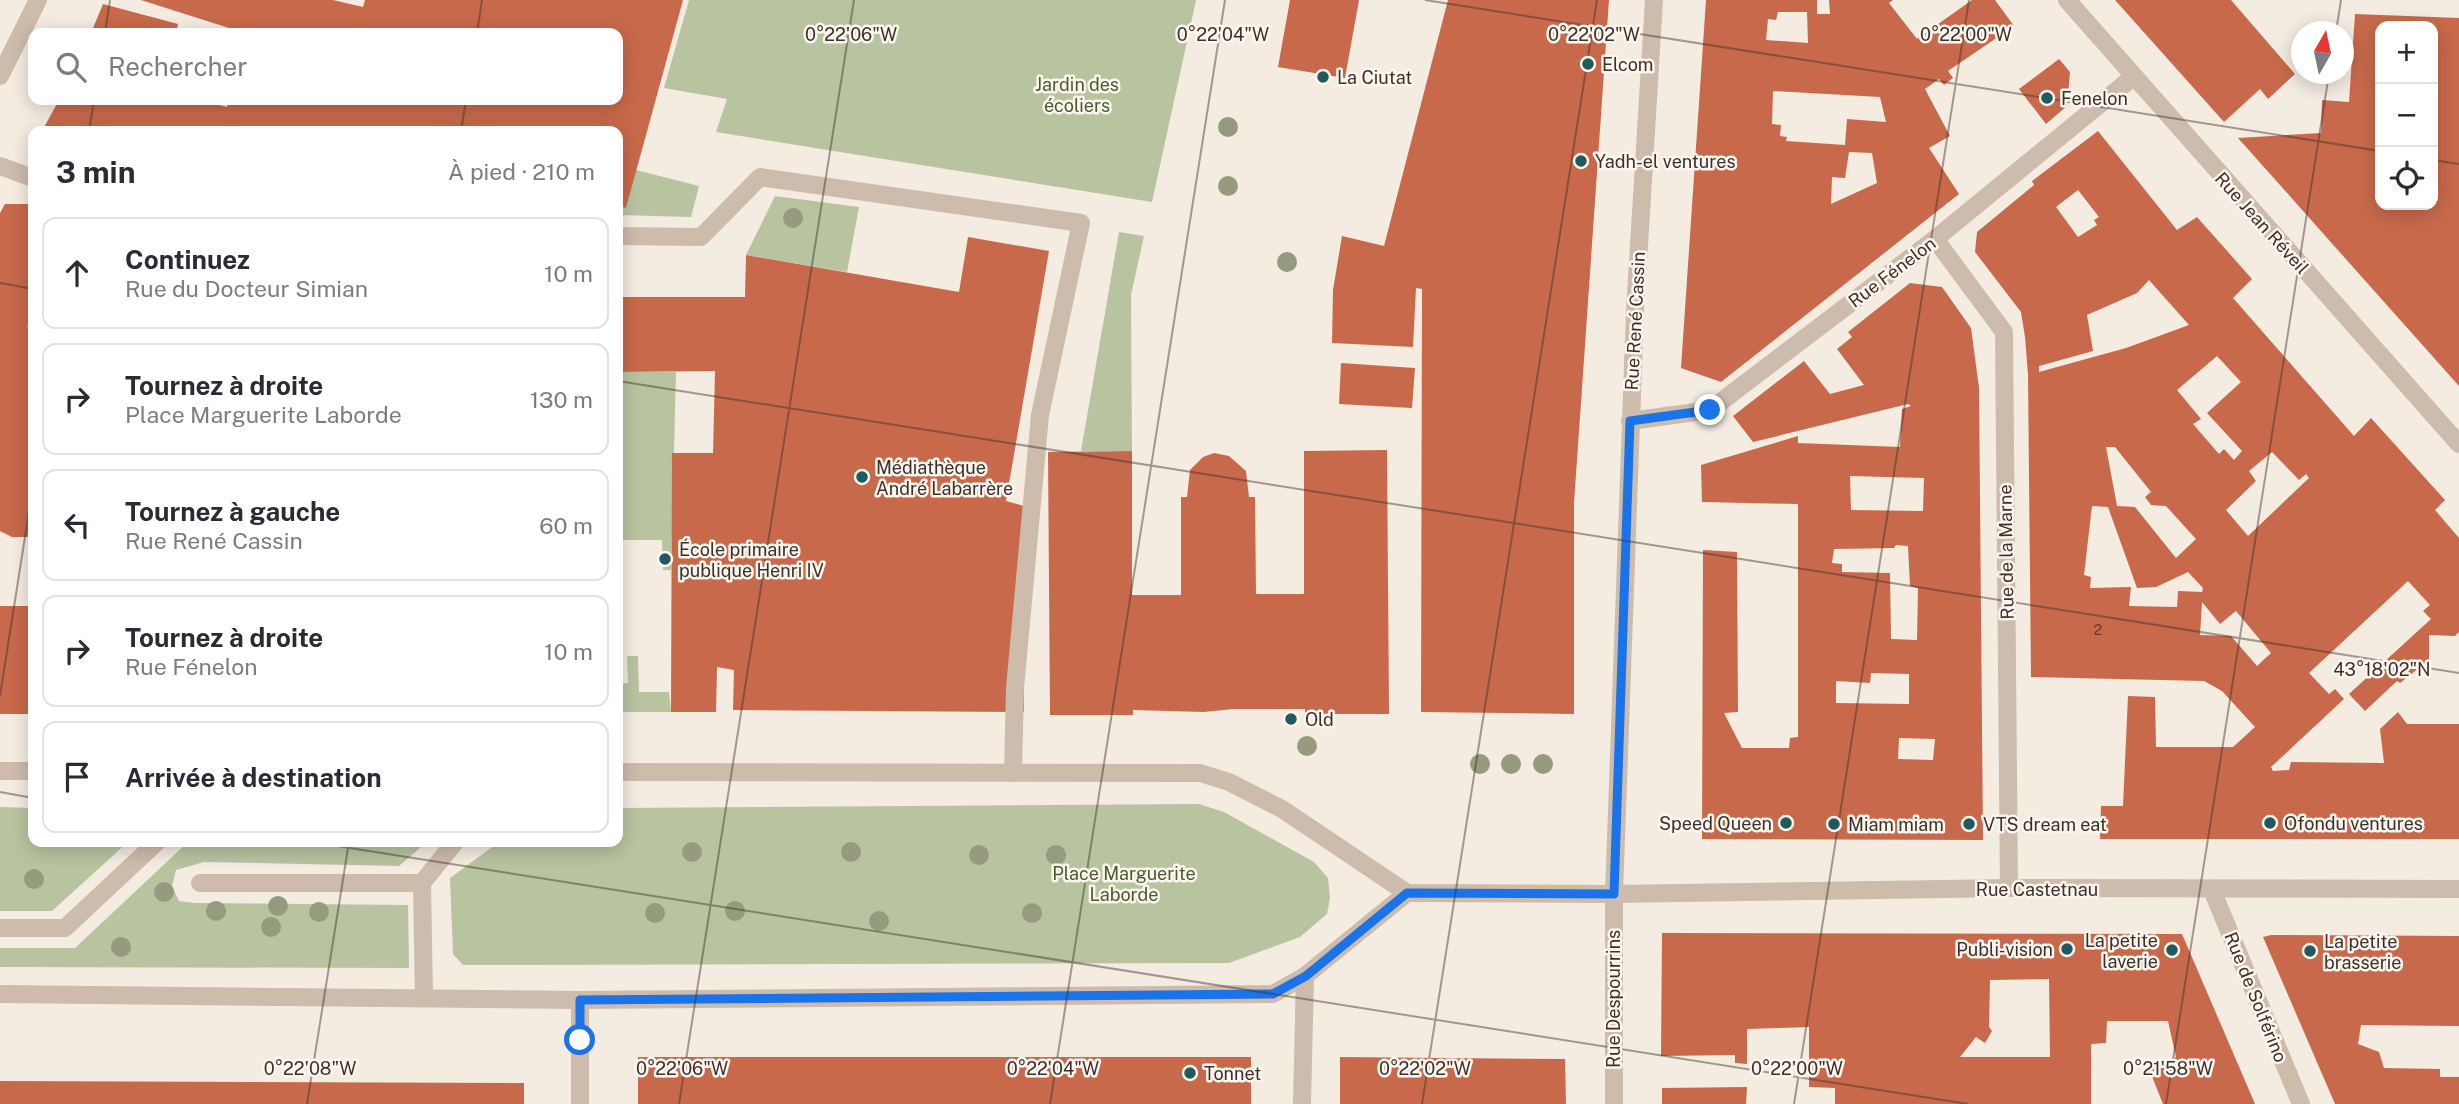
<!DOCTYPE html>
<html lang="fr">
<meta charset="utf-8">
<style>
:root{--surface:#fff;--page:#f7f7f7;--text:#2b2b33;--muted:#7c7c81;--line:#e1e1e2}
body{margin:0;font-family:"Public Sans",sans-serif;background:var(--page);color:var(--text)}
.controls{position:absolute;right:21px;top:21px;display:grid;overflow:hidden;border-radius:14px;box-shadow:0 4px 18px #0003}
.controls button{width:63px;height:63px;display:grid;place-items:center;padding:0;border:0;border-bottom:2px solid var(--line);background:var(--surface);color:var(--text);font:35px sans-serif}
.compass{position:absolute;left:2291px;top:21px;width:63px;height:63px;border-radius:50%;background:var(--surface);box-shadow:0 4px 18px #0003;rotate:9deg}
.stop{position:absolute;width:21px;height:21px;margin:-16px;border:5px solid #1a73e8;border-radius:50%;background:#fff}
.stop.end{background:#1a73e8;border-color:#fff;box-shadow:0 2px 7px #0008}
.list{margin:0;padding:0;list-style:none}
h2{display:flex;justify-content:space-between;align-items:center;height:91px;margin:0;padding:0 28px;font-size:30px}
h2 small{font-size:23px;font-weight:400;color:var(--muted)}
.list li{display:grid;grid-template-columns:46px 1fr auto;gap:21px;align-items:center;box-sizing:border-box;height:112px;margin:0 14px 14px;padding:0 14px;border:2px solid var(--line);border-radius:14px}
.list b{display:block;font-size:26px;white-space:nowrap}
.list p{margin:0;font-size:23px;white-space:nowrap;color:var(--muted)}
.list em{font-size:23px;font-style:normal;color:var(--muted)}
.icon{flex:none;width:38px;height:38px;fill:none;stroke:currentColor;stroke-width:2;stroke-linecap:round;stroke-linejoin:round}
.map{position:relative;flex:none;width:2459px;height:1104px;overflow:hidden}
.search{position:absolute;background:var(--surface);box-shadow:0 4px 18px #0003;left:28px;top:28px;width:595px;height:77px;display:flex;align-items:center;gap:18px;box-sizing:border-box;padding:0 24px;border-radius:14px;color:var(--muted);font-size:26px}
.panel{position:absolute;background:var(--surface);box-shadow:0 4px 18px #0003;left:28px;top:126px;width:595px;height:721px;border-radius:14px}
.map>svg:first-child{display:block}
.green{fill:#b8c4a0}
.building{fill:#c8694b;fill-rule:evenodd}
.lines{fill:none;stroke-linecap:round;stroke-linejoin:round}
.lane{stroke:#cdbbac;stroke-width:18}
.street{stroke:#cdbbac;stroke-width:18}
.tree{fill:#969b7f}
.route{stroke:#1a73e8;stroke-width:9}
.ticks{fill:none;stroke:#3b302b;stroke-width:2;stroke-opacity:0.45}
.poi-dot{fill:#1f5a5e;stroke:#fbf5ee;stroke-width:2.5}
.labels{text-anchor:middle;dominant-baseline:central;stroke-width:5;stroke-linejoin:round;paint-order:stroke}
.number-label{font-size:14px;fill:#5e3e33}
.poi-label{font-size:18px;fill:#3b302b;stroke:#fbf5ee;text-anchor:start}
.park-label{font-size:18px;fill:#4a5a2e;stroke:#fbf5ee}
.street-label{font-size:18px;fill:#3b302b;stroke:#fbf5ee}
.ticks-label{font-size:18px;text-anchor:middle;fill:#3b302b;stroke:#fbf5ee;stroke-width:5;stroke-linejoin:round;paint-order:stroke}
</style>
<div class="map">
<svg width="2459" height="1104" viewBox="0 0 2459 1104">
<rect width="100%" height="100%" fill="#f4ebe1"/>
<!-- green -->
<g class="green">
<path d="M 689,0 L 1196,0 L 1152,202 L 716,132 L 727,99 L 664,88 Z"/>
<path d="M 636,170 L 699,186 L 691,217 L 618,215 L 618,206 L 626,208 Z"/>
<path d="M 775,196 L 859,207 L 847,272 L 746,255 Z"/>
<path d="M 1119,232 L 1144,236 L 1131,295 L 1132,451 L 1081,451 Z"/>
<path d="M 618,372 L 676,372 L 671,570 L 663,570 L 662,540 L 618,540 Z"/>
<path d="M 627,656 L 638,656 L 639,692 L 669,692 L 671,712 L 618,712 L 618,684 L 628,683 Z"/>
<path d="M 1199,804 L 1224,812 L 1314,862 L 1328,878 L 1330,898 L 1327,914 L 1300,937 L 1229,963 L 463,965 L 453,954 L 450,878 L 499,842 L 618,842 L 618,808 Z"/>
<path d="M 0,807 L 33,808 L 33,842 L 128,842 L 52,911 L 0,911 Z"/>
<path d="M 188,842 L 427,842 L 399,866 L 204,862 L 176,870 L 172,886 L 179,901 L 195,903 L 408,905 L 409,968 L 0,967 L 0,948 L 75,948 Z"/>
</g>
<!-- building -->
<g class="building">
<path d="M 141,0 L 333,0 L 363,7 L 365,0 L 683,0 L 626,208 L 618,206 L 618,131 L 42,131 L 59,100 L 200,100 L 227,107 L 229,100 L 618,100 L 618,33 L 228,33 L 229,28 Z"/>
<path d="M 1290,0 L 1359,0 L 1345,78 L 1278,67 Z"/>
<path d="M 1448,0 L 1609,0 L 1574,503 L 1574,714 L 1421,712 L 1422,289 L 1416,288 L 1413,347 L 1332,343 L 1333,290 L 1342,236 L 1384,246 Z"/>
<path d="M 1706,0 L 1817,0 L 1817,14 L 1830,14 L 1829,0 L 1893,0 L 1889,3 L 1917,39 L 1972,0 L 1995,0 L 2014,26 L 1948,71 L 1953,78 L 1944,85 L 1939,79 L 1925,89 L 1950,136 L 1929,148 L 1959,194 L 1721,382 L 1681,368 ZM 1778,12 L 1807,12 L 1808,43 L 1766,40 L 1768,19 L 1776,20 ZM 1773,91 L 1880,97 L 1886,122 L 1847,119 L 1845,145 L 1786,141 L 1787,137 L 1780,136 L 1781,125 L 1772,124 ZM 1849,152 L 1872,153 L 1877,183 L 1831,204 L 1832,177 L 1845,178 Z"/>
<path d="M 2115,0 L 2231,0 L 2295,74 L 2268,99 L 2260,89 L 2224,122 Z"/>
<path d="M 103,4 L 178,24 L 176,33 L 91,33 Z"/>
<path d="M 2355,14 L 2459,18 L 2459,386 L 2238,138 L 2321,133 L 2322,100 L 2349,102 ZM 2380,26 L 2433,26 L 2433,205 L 2380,205 Z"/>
<path d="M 2059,59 L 2070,72 L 2067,106 L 2046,124 L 2019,89 Z"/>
<path d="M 2098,131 L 2177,230 L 2197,217 L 2252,279 L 2233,298 L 2354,436 L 2371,418 L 2445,500 L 2435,510 L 2459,538 L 2459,632 L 2455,636 L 2429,635 L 2429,660 L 2400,683 L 2397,681 L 2365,711 L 2349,694 L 2431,619 L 2423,611 L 2430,605 L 2408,581 L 2309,673 L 2329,694 L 2335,689 L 2344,699 L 2271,767 L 2273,771 L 2289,770 L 2291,762 L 2384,763 L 2380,729 L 2398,712 L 2407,724 L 2459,724 L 2459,839 L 2100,839 L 2101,806 L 2123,806 L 2128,696 L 2155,697 L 2156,747 L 2233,747 L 2255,727 L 2222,691 L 2204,681 L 2031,677 L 2028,375 L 2025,337 L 2021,312 L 1975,252 L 1977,232 L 2034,185 L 2032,181 ZM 2078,190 L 2099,217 L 2094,220 L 2097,225 L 2078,237 L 2056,207 ZM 2149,280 L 2189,325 L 2126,348 L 2039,372 L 2039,366 L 2093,351 L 2087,315 L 2137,293 ZM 2217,356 L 2241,382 L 2207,413 L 2242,451 L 2234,460 L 2224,449 L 2219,454 L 2193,424 L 2201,419 L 2177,390 ZM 2106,447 L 2115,447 L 2151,492 L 2145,497 L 2151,505 L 2166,506 L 2196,539 L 2176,558 L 2135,507 L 2117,506 ZM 2272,452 L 2299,480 L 2306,474 L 2309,478 L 2248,536 L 2226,510 L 2256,481 L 2249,471 ZM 2092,506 L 2108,507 L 2137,588 L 2156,587 L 2188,572 L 2203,588 L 2202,592 L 2178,591 L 2177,607 L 2129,606 L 2131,587 L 2090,588 L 2091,577 L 2084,575 ZM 2202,602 L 2220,624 L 2236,611 L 2271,653 L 2257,666 L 2231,636 L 2200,635 Z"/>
<path d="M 5,204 L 33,204 L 33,302 L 28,311 L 33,316 L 27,327 L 33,330 L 33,537 L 12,537 L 0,531 L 0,213 Z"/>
<path d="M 968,237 L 1049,251 L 1006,501 L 1024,506 L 1024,712 L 733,710 L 734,670 L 717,667 L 716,712 L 671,712 L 672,453 L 713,453 L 715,371 L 618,372 L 618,297 L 745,297 L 746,255 L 959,292 Z"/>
<path d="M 1910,283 L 1942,287 L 1971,328 L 1979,388 L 1983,840 L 1702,839 L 1703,550 L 1737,552 L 1738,712 L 1724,713 L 1742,748 L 1789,748 L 1790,738 L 1798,737 L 1798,504 L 1702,502 L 1701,465 L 1798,436 L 1798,443 L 1900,447 L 1902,409 L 1911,406 L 1908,404 L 1753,442 L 1733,416 L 1804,361 L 1830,394 L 1864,385 L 1837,349 L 1852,337 L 1848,332 ZM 1850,476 L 1924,478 L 1923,511 L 1851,510 ZM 1896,545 L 1908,546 L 1910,586 L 1918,588 L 1917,640 L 1891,639 L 1890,573 L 1842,572 L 1842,564 L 1832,563 L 1834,549 L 1894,548 ZM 1871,673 L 1909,674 L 1909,704 L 1836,703 L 1836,681 L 1870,683 ZM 1899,738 L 1935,739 L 1933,760 L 1898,759 Z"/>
<path d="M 1341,363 L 1415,368 L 1412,408 L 1339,404 Z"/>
<path d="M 1387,450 L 1389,714 L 1305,714 L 1305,709 L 1233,709 L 1204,712 L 1133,710 L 1133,715 L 1050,715 L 1048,452 L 1132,451 L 1132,595 L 1181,595 L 1181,497 L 1187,497 L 1190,470 L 1203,457 L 1214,453 L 1229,456 L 1246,471 L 1249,497 L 1255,497 L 1256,594 L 1304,594 L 1304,451 Z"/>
<rect x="0" y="606" width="33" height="108"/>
<path d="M 1662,933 L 2182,934 L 2255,1104 L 2163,1104 L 2149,1069 L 2176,1057 L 2168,1021 L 2107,1021 L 2106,1043 L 2091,1044 L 2091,1104 L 1835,1104 L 1835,1088 L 1809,1087 L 1809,1027 L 1747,1029 L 1747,1064 L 1735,1063 L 1735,1055 L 1661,1056 ZM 2049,979 L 2050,1057 L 1960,1057 L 1976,1037 L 1985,1043 L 1992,1031 L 1989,1027 L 1990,980 Z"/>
<path d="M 2271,935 L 2459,936 L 2459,1026 L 2361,1025 L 2358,1044 L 2379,1052 L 2384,1068 L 2440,1069 L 2440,1077 L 2459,1077 L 2459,1104 L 2335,1104 L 2263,937 Z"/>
<rect x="638" y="1057" width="613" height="47"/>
<path d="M 1340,1057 L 1565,1059 L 1566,1104 L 1340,1104 Z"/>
<path d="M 0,1081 L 524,1083 L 524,1104 L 0,1104 Z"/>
<path d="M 1747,1087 L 1746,1104 L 1662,1104 L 1662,1088 Z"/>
</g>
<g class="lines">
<!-- lane -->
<g class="lane">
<path d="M 200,883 L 422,883 L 455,842"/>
<path d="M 422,883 L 424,998"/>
<path d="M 0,928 L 65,928 L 157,842"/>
<path d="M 1614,1104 L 1614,894"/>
</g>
<!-- street -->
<g class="street">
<path d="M 2067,0 L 2459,444"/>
<path d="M 0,76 L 38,0"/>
<path d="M 0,166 L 33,178"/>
<path d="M 618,236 L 701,237 L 760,177 L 1081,223 L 1040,415 L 1015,688 L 1013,773"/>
<path d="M 1935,239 L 2004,332 L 2009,888"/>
<path d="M 1630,421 L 1710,410 L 1935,239 L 2133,77"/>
<path d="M 0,771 L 33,771"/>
<path d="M 618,772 L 1200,773 L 1229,782 L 1282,809 L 1407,893 L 1614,894 L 2009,888 L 2459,889"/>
<path d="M 2212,890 L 2301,1104"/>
<path d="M 1614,894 L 1635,311 L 1654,0"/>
<path d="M 0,994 L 580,1000 L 1273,994 L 1305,976 L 1407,893"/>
<path d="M 580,1000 L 580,1104"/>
<path d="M 1302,1104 L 1305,976"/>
</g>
</g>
<!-- trees -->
<g class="tree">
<circle cx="1228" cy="127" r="10"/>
<circle cx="1228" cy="186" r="10"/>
<circle cx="793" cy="218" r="10"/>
<circle cx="1287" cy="262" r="10"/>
<circle cx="1307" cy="746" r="10"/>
<circle cx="1480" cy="764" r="10"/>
<circle cx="1511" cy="764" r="10"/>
<circle cx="1543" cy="764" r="10"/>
<circle cx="692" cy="852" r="10"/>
<circle cx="851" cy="852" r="10"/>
<circle cx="979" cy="855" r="10"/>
<circle cx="1056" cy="855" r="10"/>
<circle cx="34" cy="879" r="10"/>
<circle cx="164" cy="892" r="10"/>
<circle cx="278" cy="906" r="10"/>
<circle cx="216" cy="911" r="10"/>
<circle cx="735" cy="911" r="10"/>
<circle cx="319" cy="912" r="10"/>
<circle cx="655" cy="913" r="10"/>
<circle cx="1032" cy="913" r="10"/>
<circle cx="879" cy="921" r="10"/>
<circle cx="271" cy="927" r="10"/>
<circle cx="121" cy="947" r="10"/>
</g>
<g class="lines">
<!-- route -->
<path class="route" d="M 580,1040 L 580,1000 L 1273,994 L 1306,976 L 1407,893 L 1614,894 L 1630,421 L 1710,410"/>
</g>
<!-- ticks -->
<path class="ticks" d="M 1425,0 L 2380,151M 2336,32 L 2341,0M 105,33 L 110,0M 477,33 L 482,0M 89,131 L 94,100M 461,131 L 466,100M 2433,160 L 2459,164M 0,283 L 33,289M 618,381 L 2459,673M 0,696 L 33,486M 0,792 L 33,798M 312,842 L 1968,1104M 307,1104 L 349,842M 679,1104 L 854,0M 1050,1104 L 1225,0M 1422,1104 L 1597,0M 1794,1104 L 1969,0M 2166,1104 L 2329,74"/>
<!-- markers -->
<g class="poi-dot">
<circle cx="1588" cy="64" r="7"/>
<circle cx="1323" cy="77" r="7"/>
<circle cx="2047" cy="98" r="7"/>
<circle cx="1581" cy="161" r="7"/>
<circle cx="862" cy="477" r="7"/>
<circle cx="665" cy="559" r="7"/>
<circle cx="1291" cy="719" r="7"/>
<circle cx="1786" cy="823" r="7"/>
<circle cx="2270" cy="823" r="7"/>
<circle cx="1834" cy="824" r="7"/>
<circle cx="1969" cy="824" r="7"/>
<circle cx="2067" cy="949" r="7"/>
<circle cx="2172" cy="950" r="7"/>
<circle cx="2310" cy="951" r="7"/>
<circle cx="1190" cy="1073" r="7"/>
</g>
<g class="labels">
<!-- number labels -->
<g class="number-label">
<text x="2098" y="630">2</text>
</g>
<!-- poi labels -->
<g class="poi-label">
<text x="1602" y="64">Elcom</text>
<text x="1337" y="77">La Ciutat</text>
<text x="2061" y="98">Fenelon</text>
<text x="1595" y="161">Yadh-el ventures</text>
<text x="876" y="467">Médiathèque<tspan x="876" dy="21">André Labarrère</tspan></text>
<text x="679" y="549">École primaire<tspan x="679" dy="21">publique Henri IV</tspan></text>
<text x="1305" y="719">Old</text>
<text x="1772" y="823" text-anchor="end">Speed Queen</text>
<text x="2284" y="823">Ofondu ventures</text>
<text x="1848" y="824">Miam miam</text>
<text x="1983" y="824">VTS dream eat</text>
<text x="2158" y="940" text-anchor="end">La petite<tspan x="2158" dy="21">laverie</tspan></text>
<text x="2324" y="941">La petite<tspan x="2324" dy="21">brasserie</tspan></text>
<text x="2053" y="949" text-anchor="end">Publi-vision</text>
<text x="1204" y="1073">Tonnet</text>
</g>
<!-- park labels -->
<g class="park-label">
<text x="1077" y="84">Jardin des<tspan x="1077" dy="21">écoliers</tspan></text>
<text x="1124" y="873">Place Marguerite<tspan x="1124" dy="21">Laborde</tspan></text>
</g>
<!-- street labels -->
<g class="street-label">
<text transform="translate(2262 223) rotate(48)">Rue Jean Réveil</text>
<text transform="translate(1892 272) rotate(-37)">Rue Fénelon</text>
<text transform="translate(1635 321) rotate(-87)">Rue René Cassin</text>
<text transform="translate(2006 552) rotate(-91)">Rue de la Marne</text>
<text x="2037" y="889">Rue Castetnau</text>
<text transform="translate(2256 997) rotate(68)">Rue de Solférino</text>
<text transform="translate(1613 999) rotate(-90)">Rue Despourrins</text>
</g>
</g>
<g class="ticks-label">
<text x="851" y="41">0°22'06"W</text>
<text x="1223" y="41">0°22'04"W</text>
<text x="1594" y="41">0°22'02"W</text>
<text x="1966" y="41">0°22'00"W</text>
<text x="2382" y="676">43°18'02"N</text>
<text x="310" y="1075">0°22'08"W</text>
<text x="682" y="1075">0°22'06"W</text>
<text x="1053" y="1075">0°22'04"W</text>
<text x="1425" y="1075">0°22'02"W</text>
<text x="1797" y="1075">0°22'00"W</text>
<text x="2168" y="1075">0°21'58"W</text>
</g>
</svg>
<div class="controls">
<button>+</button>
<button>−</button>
<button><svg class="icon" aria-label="locate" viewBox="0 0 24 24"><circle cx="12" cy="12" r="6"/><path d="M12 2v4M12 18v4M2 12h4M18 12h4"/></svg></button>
</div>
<svg class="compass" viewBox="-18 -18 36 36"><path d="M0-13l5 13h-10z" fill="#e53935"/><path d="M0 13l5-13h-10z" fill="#7c7c81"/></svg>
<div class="stop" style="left:580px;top:1040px"></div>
<div class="stop end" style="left:1710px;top:410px"></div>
<div class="search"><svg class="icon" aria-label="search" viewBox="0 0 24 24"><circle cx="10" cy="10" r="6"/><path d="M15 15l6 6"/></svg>Rechercher</div>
<section class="panel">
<h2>3 min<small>À pied · 210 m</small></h2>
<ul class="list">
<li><svg class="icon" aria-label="ahead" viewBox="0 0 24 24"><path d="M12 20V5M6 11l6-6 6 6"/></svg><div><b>Continuez</b><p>Rue du Docteur Simian</p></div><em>10 m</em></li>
<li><svg class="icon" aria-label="right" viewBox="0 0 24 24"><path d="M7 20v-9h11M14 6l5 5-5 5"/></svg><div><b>Tournez à droite</b><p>Place Marguerite Laborde</p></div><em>130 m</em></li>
<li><svg class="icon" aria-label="left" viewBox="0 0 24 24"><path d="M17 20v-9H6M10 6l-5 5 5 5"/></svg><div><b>Tournez à gauche</b><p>Rue René Cassin</p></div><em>60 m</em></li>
<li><svg class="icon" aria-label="right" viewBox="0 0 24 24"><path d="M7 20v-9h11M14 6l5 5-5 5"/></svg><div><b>Tournez à droite</b><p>Rue Fénelon</p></div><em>10 m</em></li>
<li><svg class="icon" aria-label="arrive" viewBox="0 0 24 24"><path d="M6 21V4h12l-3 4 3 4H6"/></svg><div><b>Arrivée à destination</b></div></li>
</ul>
</section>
</div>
